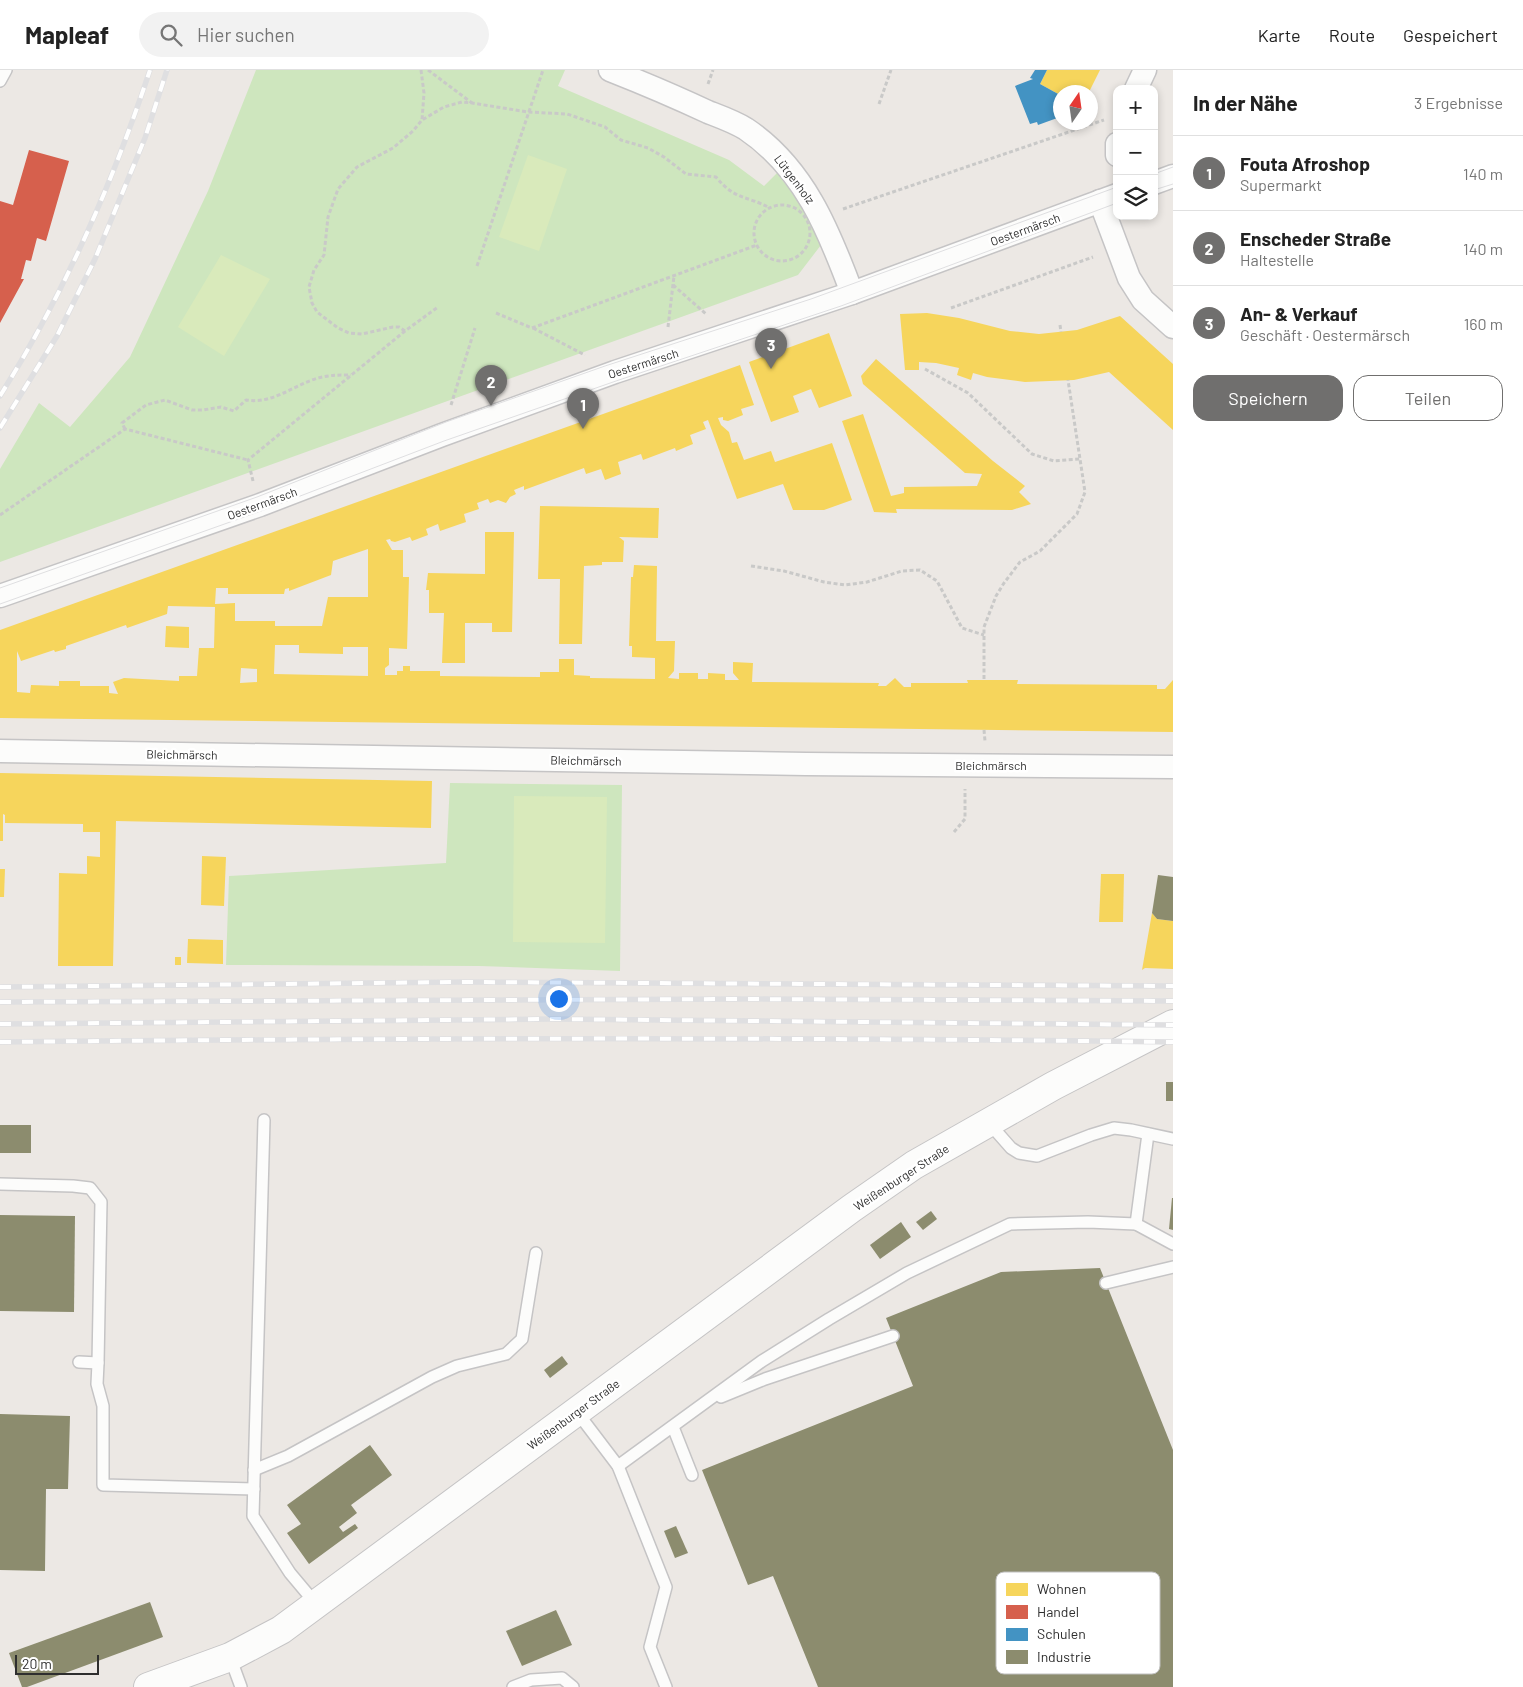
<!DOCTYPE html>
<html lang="de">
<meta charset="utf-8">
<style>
:root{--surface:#fff;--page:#f2f2f2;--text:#222;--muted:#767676;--line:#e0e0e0;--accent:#706f6e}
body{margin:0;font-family:Barlow,sans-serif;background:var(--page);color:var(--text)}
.controls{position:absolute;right:15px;top:15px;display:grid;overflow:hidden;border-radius:10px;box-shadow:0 2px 8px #0003}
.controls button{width:45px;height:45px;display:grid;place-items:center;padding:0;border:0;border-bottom:1px solid var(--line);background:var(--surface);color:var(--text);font:25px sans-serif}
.compass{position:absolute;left:1053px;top:15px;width:45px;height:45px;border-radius:50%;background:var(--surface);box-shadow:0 2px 8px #0003;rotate:13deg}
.scale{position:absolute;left:15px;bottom:12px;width:84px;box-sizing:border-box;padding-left:5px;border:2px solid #2e2e2e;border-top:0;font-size:14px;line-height:18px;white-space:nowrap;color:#2e2e2e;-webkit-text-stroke:4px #fff;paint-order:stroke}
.you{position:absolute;left:558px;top:928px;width:18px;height:18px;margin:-12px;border:4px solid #fff;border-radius:50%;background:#1a73e8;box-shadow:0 0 0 8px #1a73e833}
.badge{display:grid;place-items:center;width:32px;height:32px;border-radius:50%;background:var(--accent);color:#fff;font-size:16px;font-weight:700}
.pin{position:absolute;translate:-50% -41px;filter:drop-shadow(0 1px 2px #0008)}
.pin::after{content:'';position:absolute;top:26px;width:18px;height:15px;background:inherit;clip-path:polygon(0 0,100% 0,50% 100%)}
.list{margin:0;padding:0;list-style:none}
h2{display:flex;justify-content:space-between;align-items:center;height:65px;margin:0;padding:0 20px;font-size:21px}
h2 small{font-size:16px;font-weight:400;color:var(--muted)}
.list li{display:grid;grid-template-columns:32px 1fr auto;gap:15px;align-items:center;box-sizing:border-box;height:75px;padding:0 20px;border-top:1px solid var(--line)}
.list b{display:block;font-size:19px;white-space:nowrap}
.list p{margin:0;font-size:16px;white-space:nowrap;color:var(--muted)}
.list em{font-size:16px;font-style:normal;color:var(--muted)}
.actions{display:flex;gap:10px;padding:15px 20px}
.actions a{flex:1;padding:11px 0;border:1px solid var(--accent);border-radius:15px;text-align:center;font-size:18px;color:var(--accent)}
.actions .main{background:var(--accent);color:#fff}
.icon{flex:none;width:28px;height:28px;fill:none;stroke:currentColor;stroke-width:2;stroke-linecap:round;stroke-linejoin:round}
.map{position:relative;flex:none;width:1173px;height:1617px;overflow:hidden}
header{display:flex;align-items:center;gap:30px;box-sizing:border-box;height:70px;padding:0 25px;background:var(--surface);border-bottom:1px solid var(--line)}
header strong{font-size:24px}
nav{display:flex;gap:28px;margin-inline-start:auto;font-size:18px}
.search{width:350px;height:45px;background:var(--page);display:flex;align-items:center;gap:12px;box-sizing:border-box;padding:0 18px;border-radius:28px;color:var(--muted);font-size:19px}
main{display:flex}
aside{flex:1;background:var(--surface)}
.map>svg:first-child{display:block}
.green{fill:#cee6be}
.pitch{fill:#d9eabb}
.homes{fill:#f6d55c;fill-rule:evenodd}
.shops{fill:#d6604d}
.schools{fill:#4393c3}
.industry{fill:#8c8c6e}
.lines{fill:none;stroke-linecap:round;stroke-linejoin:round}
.lane-casing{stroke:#c5c4c5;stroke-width:14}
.street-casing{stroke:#c5c4c5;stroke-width:25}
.secondary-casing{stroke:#c5c4c5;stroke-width:30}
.path{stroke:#c9c9c8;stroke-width:3;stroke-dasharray:4 2.5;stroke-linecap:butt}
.lane{stroke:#fcfcfb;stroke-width:11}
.street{stroke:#fcfcfb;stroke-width:22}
.secondary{stroke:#fcfcfb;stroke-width:28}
.tram{stroke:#dfdfe1;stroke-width:1}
.rail-casing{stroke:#dfdfe1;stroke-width:5.5}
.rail{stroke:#fff;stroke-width:4;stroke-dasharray:11;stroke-linecap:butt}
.labels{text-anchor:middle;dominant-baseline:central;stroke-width:5;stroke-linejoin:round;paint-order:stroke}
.street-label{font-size:12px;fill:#2e2e2e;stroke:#fff}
.key{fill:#fff;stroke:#c0c0c0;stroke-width:1}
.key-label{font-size:14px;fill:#2e2e2e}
</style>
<header>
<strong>Mapleaf</strong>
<div class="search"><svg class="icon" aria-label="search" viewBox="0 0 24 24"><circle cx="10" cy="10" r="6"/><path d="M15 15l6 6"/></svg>Hier suchen</div>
<nav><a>Karte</a><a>Route</a><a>Gespeichert</a></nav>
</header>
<main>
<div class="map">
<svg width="1173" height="1617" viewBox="0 0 1173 1617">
<rect width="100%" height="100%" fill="#ece8e4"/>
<!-- green -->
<g class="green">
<path d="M 256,0 L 565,0 L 558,16 L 729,90 L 764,116 L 777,103 L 799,131 L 821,175 L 798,205 L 0,492 L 0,399 L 39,333 L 70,357 L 130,287 L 208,121 Z"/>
<path d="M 450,713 L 622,715 L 620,901 L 479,896 L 226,895 L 229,806 L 446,793 Z"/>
</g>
<!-- pitch -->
<g class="pitch">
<path d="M 528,85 L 567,99 L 539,181 L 499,167 Z"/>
<path d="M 221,185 L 270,209 L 224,286 L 178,257 Z"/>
<path d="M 514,726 L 607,727 L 605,873 L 513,872 Z"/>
</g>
<!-- homes -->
<g class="homes">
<path d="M 1047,0 L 1100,0 L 1089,22 L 1060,22 L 1060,25 L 1040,14 Z"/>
<path d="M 927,243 L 959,248 L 1010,261 L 1039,264 L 1077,260 L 1120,246 L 1173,294 L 1173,360 L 1109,302 L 1074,310 L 1025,312 L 987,307 L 973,303 L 971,310 L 957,305 L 959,298 L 936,293 L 919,292 L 919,300 L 905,300 L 900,244 Z"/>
<path d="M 829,263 L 852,326 L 819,338 L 811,319 L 793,326 L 799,342 L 771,352 L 749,292 Z"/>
<path d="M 876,289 L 993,391 L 1025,416 L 1019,422 L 1031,434 L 1012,440 L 896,439 L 897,443 L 874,442 L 842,351 L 863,344 L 891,426 L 904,423 L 904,417 L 977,416 L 982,404 L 965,403 L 863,314 L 861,306 Z"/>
<path d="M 740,295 L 754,335 L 741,339 L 743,345 L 728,351 L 723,350 L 723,347 L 718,348 L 721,355 L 729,362 L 732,373 L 737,372 L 744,390 L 771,381 L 775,392 L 832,373 L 852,430 L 824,440 L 793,440 L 783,414 L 737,429 L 708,350 L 703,352 L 706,359 L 690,365 L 693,374 L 676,381 L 675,378 L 643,390 L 641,384 L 618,392 L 621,404 L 605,410 L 601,399 L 586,404 L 584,398 L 524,420 L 524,416 L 514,420 L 516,424 L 510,427 L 506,433 L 498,430 L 490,433 L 488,429 L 477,433 L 479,439 L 464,444 L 466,452 L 440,461 L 438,454 L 426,459 L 428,465 L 412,471 L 410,467 L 395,472 L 391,471 L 390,469 L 386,470 L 392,480 L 403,480 L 403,507 L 409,507 L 407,579 L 389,578 L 389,595 L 385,598 L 385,605 L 397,605 L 397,601 L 403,601 L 403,596 L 410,596 L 410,601 L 440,601 L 440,606 L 540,607 L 540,602 L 559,602 L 559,589 L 574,589 L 574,605 L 590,606 L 590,608 L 655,609 L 655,588 L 632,587 L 632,576 L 629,576 L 631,507 L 633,507 L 634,495 L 657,496 L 656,571 L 675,571 L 674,601 L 668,608 L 679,609 L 679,603 L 698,603 L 698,609 L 708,609 L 708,603 L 725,604 L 725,610 L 739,610 L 733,603 L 733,592 L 753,593 L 752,612 L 879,613 L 878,616 L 886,616 L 895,608 L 904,617 L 911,617 L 911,613 L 968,613 L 967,610 L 1018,610 L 1017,614 L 1157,615 L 1157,619 L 1165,619 L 1173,610 L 1173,662 L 0,648 L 0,560 ZM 368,479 L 368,527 L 328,527 L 322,556 L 275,556 L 275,551 L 235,551 L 235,533 L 215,534 L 216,518 L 228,518 L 228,524 L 284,524 L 285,519 L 289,518 L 289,521 L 331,505 L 333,491 ZM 168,536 L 215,537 L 214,578 L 199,578 L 197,606 L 179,606 L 179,611 L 124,608 L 113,612 L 118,624 L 109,623 L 109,616 L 80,616 L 80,611 L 59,611 L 59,616 L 31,615 L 30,623 L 17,622 L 17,581 L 21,591 L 54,580 L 55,582 L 66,579 L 66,576 L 126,555 L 127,558 L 167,544 ZM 275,575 L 299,575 L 299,583 L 343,584 L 343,577 L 368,577 L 368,606 L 274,604 ZM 241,598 L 257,599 L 257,612 L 240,613 Z"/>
<path d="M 540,436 L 659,438 L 658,468 L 619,467 L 624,471 L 623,492 L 602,492 L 602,495 L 584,496 L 582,574 L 559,574 L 560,509 L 538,509 Z"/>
<path d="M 485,462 L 514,462 L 512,562 L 492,562 L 492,553 L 465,553 L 465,593 L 442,593 L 444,543 L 429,543 L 429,520 L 426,520 L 428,503 L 485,504 Z"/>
<path d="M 166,556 L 189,557 L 189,578 L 165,577 Z"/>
<path d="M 0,703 L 432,711 L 431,758 L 116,751 L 113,896 L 58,896 L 59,803 L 87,804 L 87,786 L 100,787 L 100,762 L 83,762 L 83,754 L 5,753 L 5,745 L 3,744 L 3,771 L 0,771 Z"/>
<path d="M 202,786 L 226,787 L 224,836 L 201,835 Z"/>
<path d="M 0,799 L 5,799 L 4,827 L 0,827 Z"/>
<path d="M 1101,804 L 1124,804 L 1123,852 L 1099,852 Z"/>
<path d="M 1152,843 L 1157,849 L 1173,851 L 1173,899 L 1145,898 L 1142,900 Z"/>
<path d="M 188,869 L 223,870 L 223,894 L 187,893 Z"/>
<rect x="175" y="887" width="6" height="8"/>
</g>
<!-- shops -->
<path class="shops" d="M 29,80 L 69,91 L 46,171 L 37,168 L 31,191 L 26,190 L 21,209 L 24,209 L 0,253 L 0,131 L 13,135 Z"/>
<!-- schools -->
<path class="schools" d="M 1035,0 L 1047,0 L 1040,14 L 1060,25 L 1060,47 L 1038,55 L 1037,52 L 1030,54 L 1015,16 L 1033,9 L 1030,8 Z"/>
<!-- industry -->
<g class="industry">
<path d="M 1158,805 L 1173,807 L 1173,851 L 1157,849 L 1152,843 Z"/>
<rect x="1166" y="1012" width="7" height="19"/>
<rect x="0" y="1055" width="31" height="28"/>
<path d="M 1172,1128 L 1173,1128 L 1173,1160 L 1169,1159 Z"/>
<path d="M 931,1141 L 937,1149 L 923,1160 L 916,1152 Z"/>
<path d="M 0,1145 L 75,1146 L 74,1242 L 0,1241 Z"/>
<path d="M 901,1152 L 911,1167 L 880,1189 L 870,1175 Z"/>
<path d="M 1100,1198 L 1173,1380 L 1173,1617 L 818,1617 L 773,1506 L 748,1515 L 702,1400 L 913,1316 L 886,1248 L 1001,1202 Z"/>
<path d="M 562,1286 L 568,1294 L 550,1308 L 544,1300 Z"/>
<path d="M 0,1344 L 70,1346 L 68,1419 L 46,1419 L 45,1501 L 0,1500 Z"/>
<path d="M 370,1375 L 392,1405 L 351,1435 L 357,1443 L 339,1457 L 343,1462 L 355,1454 L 358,1458 L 309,1494 L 287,1463 L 301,1454 L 287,1435 Z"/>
<path d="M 676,1456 L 688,1483 L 675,1488 L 664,1461 Z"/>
<path d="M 150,1532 L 163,1567 L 27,1617 L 22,1617 L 9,1583 Z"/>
<path d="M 556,1540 L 572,1575 L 522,1596 L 506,1561 Z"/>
</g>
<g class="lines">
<!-- lane casing -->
<g class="lane-casing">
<g id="lane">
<path d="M 0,11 L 6,0"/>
<path d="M 264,1050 L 253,1446 L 290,1503 L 316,1534"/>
<path d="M 989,1053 L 1011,1078 L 1019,1083 L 1037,1086 L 1091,1065 L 1114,1058 L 1131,1060 L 1173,1069"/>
<path d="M 1148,1064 L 1136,1154 L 1173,1174"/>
<path d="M 0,1114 L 73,1116 L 90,1118 L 101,1132 L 98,1293"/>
<path d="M 1106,1213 L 1173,1197"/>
<path d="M 79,1292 L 98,1293 L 97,1314 L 103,1336 L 103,1415 L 254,1419"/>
<path d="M 721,1327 L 765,1309 L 893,1266"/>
<path d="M 577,1342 L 618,1396 L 666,1517 L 650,1577 L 666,1617"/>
<path d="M 673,1357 L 692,1405"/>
<path d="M 618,1396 L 762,1291 L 829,1249 L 907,1203 L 1010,1154 L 1088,1152 L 1136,1154"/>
<path d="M 254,1400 L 288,1386 L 432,1307 L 457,1296 L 506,1284 L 522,1269 L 536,1183"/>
<path d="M 230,1587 L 241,1617"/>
<path d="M 513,1617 L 531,1610 L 562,1608 L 573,1617"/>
</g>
</g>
<!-- street casing -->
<g class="street-casing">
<g id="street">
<path d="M 610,0 C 643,13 676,27 708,42 C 721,47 735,52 746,59 C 804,98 829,161 852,223"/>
<path d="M 1136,19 L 1145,0"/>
<path d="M 1117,74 L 1117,85"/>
<path d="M 1154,113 L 1173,106"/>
<path d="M 1100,131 L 1129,208 L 1143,230 L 1173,257"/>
<path d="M 0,526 L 260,435 L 442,365 L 615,302 L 852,223 L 1117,125"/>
<path d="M 0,681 L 806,694 L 1173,697"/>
</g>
</g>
<!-- secondary casing -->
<g class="secondary-casing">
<path id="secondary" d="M 148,1617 L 230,1587 L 281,1560 L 852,1138 L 914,1095 L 1053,1016 L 1173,954"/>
</g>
<!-- path -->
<g class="path">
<path d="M 421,0 L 424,23 L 422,50"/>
<path d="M 428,0 L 472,33"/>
<path d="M 708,14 L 713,0"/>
<path d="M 879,34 L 891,0"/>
<circle cx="782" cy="163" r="28"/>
<path d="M 843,139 L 1104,50"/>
<path d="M 477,196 L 543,0"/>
<path d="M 673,215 L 706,244"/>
<path d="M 951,238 L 1093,187"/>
<path d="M 496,243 L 532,258 L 757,175"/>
<path d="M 1060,255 L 1061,262"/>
<path d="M 668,257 L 674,206"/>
<path d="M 533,258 L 585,285"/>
<path d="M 405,261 L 399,257 L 393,257 L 362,264 L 349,263 L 338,258 L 317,242 L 312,233 L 309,217 L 314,200 L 324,185 L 328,147 L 338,119 L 357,97 L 393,78 L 413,61 L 422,50 L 444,37 L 462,32 L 472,33 L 528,42 L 567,44 L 605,57 L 621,70 L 648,78 L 664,87 L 686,104 L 716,107 C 736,131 746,125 770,138"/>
<path d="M 925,299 L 968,323 L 1032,384 L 1054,391 L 1080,389"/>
<path d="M 451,335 L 475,258"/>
<path d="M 125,359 L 122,353 L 146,335 L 165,330 L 192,340 L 203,340 L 221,337 L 234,341 L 246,330 C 271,334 290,318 312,310 C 325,305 337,305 351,305"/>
<path d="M 253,411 L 248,390 L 405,261 L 438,237"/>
<path d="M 0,445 L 125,359 L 248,390"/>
<path d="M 751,496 L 784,501 L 824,512 L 845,515 L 867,512 L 902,501 L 920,500 L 937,511 L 962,558 L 984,565"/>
<path d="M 984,609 L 984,557 L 996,526 L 1004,513 L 1020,492 L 1040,481 L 1077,444 L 1085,422 L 1068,310"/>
<path d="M 984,660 L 985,671"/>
<path d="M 954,762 L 965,749 L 965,719"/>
</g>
<!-- lane -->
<use href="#lane" class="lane"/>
<!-- street -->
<use href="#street" class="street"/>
<!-- secondary -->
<use href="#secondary" class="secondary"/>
<!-- tram -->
<g class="tram">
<path d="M 1154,104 L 1173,97"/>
<path d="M 1154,120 L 1173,114"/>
<path d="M 0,518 L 257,427 L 446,352 L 605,296 L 811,229 L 1117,117"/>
<path d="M 0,534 L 261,441 L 444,371 L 616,311 L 841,236 L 1117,133"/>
</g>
<!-- rail casing -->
<g class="rail-casing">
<g id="rail">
<path d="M 0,326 C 64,224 112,115 150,0"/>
<path d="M 0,358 L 57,266 L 95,189 L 145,68 L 167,0"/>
<path d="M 0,917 L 462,912 L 1173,916"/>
<path d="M 0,932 L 742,929 L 1173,931"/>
<path d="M 0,954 L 552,949 L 1173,955"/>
<path d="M 0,972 C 391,968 782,967 1173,972"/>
</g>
</g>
<!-- rail -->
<use href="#rail" class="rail"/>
</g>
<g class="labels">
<!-- street labels -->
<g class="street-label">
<text transform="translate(795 109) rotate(53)">Lütgenholz</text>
<text transform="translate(1025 159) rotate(-20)">Oestermärsch</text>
<text transform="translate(643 293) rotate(-18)">Oestermärsch</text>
<text transform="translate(262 433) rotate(-20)">Oestermärsch</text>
<text transform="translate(182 684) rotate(1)">Bleichmärsch</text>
<text transform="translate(586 690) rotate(1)">Bleichmärsch</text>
<text x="991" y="695">Bleichmärsch</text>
<text transform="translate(901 1107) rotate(-33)">Weißenburger Straße</text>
<text transform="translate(573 1344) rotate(-36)">Weißenburger Straße</text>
</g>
</g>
<!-- legend -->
<rect x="996" y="1502" width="164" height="102" rx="8" class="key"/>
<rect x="1006" y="1513" width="22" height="13" fill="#f6d55c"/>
<rect x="1006" y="1535" width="22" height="14" fill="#d6604d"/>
<rect x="1006" y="1558" width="22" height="13" fill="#4393c3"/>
<rect x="1006" y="1580" width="22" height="14" fill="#8c8c6e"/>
<g class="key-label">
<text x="1037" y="1524">Wohnen</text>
<text x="1037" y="1547">Handel</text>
<text x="1037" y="1569">Schulen</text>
<text x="1037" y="1592">Industrie</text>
</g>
</svg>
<div class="controls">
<button>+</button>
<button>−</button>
<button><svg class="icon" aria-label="layers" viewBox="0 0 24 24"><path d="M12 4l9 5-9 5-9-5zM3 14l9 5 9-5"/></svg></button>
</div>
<svg class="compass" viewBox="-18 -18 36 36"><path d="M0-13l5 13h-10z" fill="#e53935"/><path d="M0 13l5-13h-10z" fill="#767676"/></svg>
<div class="scale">20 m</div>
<div class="you"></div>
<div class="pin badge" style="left:583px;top:359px">1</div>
<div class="pin badge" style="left:491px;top:336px">2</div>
<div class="pin badge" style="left:771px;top:299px">3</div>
</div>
<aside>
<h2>In der Nähe<small>3 Ergebnisse</small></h2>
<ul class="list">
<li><span class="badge">1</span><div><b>Fouta Afroshop</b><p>Supermarkt</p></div><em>140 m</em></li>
<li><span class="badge">2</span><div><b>Enscheder Straße</b><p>Haltestelle</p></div><em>140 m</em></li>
<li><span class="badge">3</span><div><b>An- &amp; Verkauf</b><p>Geschäft · Oestermärsch</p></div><em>160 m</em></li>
</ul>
<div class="actions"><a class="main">Speichern</a><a>Teilen</a></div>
</aside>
</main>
